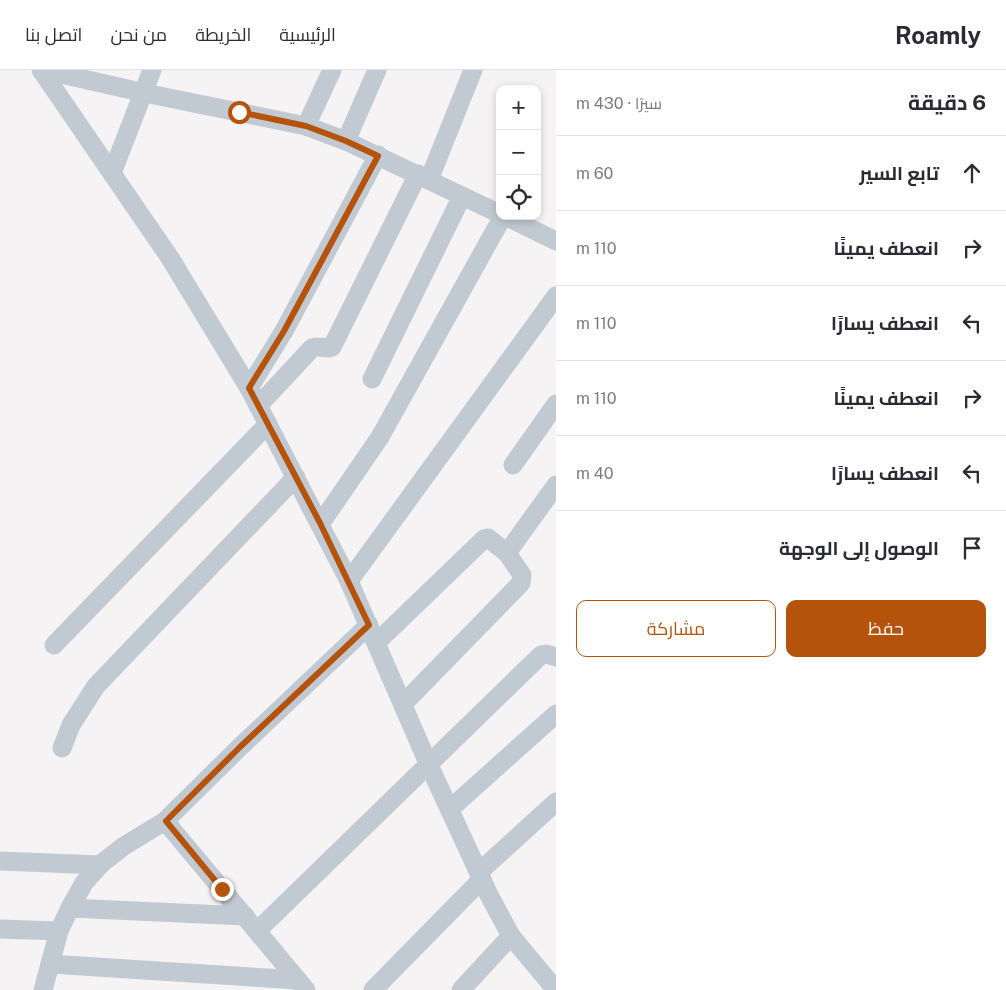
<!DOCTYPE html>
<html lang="ar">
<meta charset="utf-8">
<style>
:root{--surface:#fff;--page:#f2f2f3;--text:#2b2b33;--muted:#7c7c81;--line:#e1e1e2;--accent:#b45309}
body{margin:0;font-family:"Public Sans",Cairo,sans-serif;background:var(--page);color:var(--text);direction:rtl}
.controls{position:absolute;right:15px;top:15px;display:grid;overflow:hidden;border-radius:10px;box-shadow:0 2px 8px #0003}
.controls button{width:45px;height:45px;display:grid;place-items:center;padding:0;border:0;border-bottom:1px solid var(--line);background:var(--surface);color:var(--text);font:25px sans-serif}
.stop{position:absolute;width:15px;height:15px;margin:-11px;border:4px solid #b45309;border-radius:50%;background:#fff}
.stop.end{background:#b45309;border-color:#fff;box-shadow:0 1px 5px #0008}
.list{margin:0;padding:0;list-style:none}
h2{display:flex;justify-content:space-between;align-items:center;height:65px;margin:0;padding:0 20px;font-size:21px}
h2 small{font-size:16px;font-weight:400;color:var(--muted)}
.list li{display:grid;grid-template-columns:32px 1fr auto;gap:15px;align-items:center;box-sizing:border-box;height:75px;padding:0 20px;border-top:1px solid var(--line)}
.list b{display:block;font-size:19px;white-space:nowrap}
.list em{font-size:16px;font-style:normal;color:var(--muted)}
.actions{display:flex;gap:10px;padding:15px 20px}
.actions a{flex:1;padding:11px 0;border:1px solid var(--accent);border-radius:10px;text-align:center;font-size:18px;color:var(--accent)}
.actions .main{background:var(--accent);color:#fff}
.icon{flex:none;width:28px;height:28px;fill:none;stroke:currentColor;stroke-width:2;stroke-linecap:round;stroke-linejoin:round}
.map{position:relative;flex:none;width:556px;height:920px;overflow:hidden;direction:ltr}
header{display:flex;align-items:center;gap:30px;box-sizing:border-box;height:70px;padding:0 25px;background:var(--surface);border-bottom:1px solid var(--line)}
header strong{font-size:24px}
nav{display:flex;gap:28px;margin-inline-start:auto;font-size:18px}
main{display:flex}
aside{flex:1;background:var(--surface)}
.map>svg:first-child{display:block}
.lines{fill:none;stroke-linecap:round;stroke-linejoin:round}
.street{stroke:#c1cad2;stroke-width:19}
.route{stroke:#b45309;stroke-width:6}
</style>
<header>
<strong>Roamly</strong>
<nav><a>الرئيسية</a><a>الخريطة</a><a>من نحن</a><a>اتصل بنا</a></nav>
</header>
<main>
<aside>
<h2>6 دقيقة<small>سيرًا · 430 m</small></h2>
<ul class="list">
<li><svg class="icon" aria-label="ahead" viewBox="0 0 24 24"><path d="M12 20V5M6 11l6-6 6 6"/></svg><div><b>تابع السير</b></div><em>60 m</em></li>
<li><svg class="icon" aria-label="right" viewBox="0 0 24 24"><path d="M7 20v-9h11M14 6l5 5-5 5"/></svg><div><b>انعطف يمينًا</b></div><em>110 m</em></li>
<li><svg class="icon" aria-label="left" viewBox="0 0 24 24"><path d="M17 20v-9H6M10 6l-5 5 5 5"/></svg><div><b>انعطف يسارًا</b></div><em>110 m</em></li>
<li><svg class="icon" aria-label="right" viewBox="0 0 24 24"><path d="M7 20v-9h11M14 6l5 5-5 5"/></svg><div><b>انعطف يمينًا</b></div><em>110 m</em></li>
<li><svg class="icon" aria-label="left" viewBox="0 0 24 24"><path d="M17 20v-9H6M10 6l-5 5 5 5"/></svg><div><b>انعطف يسارًا</b></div><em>40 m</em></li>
<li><svg class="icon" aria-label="arrive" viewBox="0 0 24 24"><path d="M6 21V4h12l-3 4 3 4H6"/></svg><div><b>الوصول إلى الوجهة</b></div></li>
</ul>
<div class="actions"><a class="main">حفظ</a><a>مشاركة</a></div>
</aside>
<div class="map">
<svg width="556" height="920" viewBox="0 0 556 920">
<rect width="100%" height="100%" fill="#f5f3f3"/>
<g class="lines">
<!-- street -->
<g class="street">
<path d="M 41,0 L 170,188 L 249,318 L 349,511 L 428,693 L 489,825 L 511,866 L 556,920"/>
<path d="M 43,0 L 145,23 L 306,56 L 346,71 L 500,144"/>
<path d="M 306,56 L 332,0"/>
<path d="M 346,71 L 377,0"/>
<path d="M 112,103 L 152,0"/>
<path d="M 429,110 L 473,0"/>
<path d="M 505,146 L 556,171"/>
<path d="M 372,309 L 462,126"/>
<path d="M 249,318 L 284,261 L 378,85"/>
<path d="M 258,336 L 312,278 C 319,275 326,280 332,277 L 418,104"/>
<path d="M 513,395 L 556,334"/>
<path d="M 321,453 L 380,367 L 503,146"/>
<path d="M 349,511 L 556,226"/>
<path d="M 377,572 L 484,469 L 488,468 L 507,483 L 556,415"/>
<path d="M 54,575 L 268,354"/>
<path d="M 403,634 L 521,513 L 522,505 L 507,483"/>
<path d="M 62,678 L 71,655 L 96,616 L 296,407"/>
<path d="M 450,739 L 556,644"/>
<path d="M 165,751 L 306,920"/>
<path d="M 0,791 L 100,795"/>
<path d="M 479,802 L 556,732"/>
<path d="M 70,838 L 245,846"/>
<path d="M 0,859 L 59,861"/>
<path d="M 257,861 L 541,585 L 546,584 L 556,587"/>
<path d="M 50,894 L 298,910"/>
<path d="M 43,920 L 59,861 L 70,838 L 84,813 L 102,793 L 124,776 L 165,751 L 240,677 L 369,555"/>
<path d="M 373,920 L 482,809"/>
<path d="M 461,920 L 511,866"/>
</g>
</g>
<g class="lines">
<!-- route -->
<path class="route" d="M 222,819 L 166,751 L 240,677 L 369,555 L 320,453 L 249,318 L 284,261 L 378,86 L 346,71 L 306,56 L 239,42"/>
</g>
</svg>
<div class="controls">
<button>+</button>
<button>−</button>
<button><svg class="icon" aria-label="locate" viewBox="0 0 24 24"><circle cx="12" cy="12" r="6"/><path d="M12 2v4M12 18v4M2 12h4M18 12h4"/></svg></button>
</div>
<div class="stop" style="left:239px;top:42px"></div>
<div class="stop end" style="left:222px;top:819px"></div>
</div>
</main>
